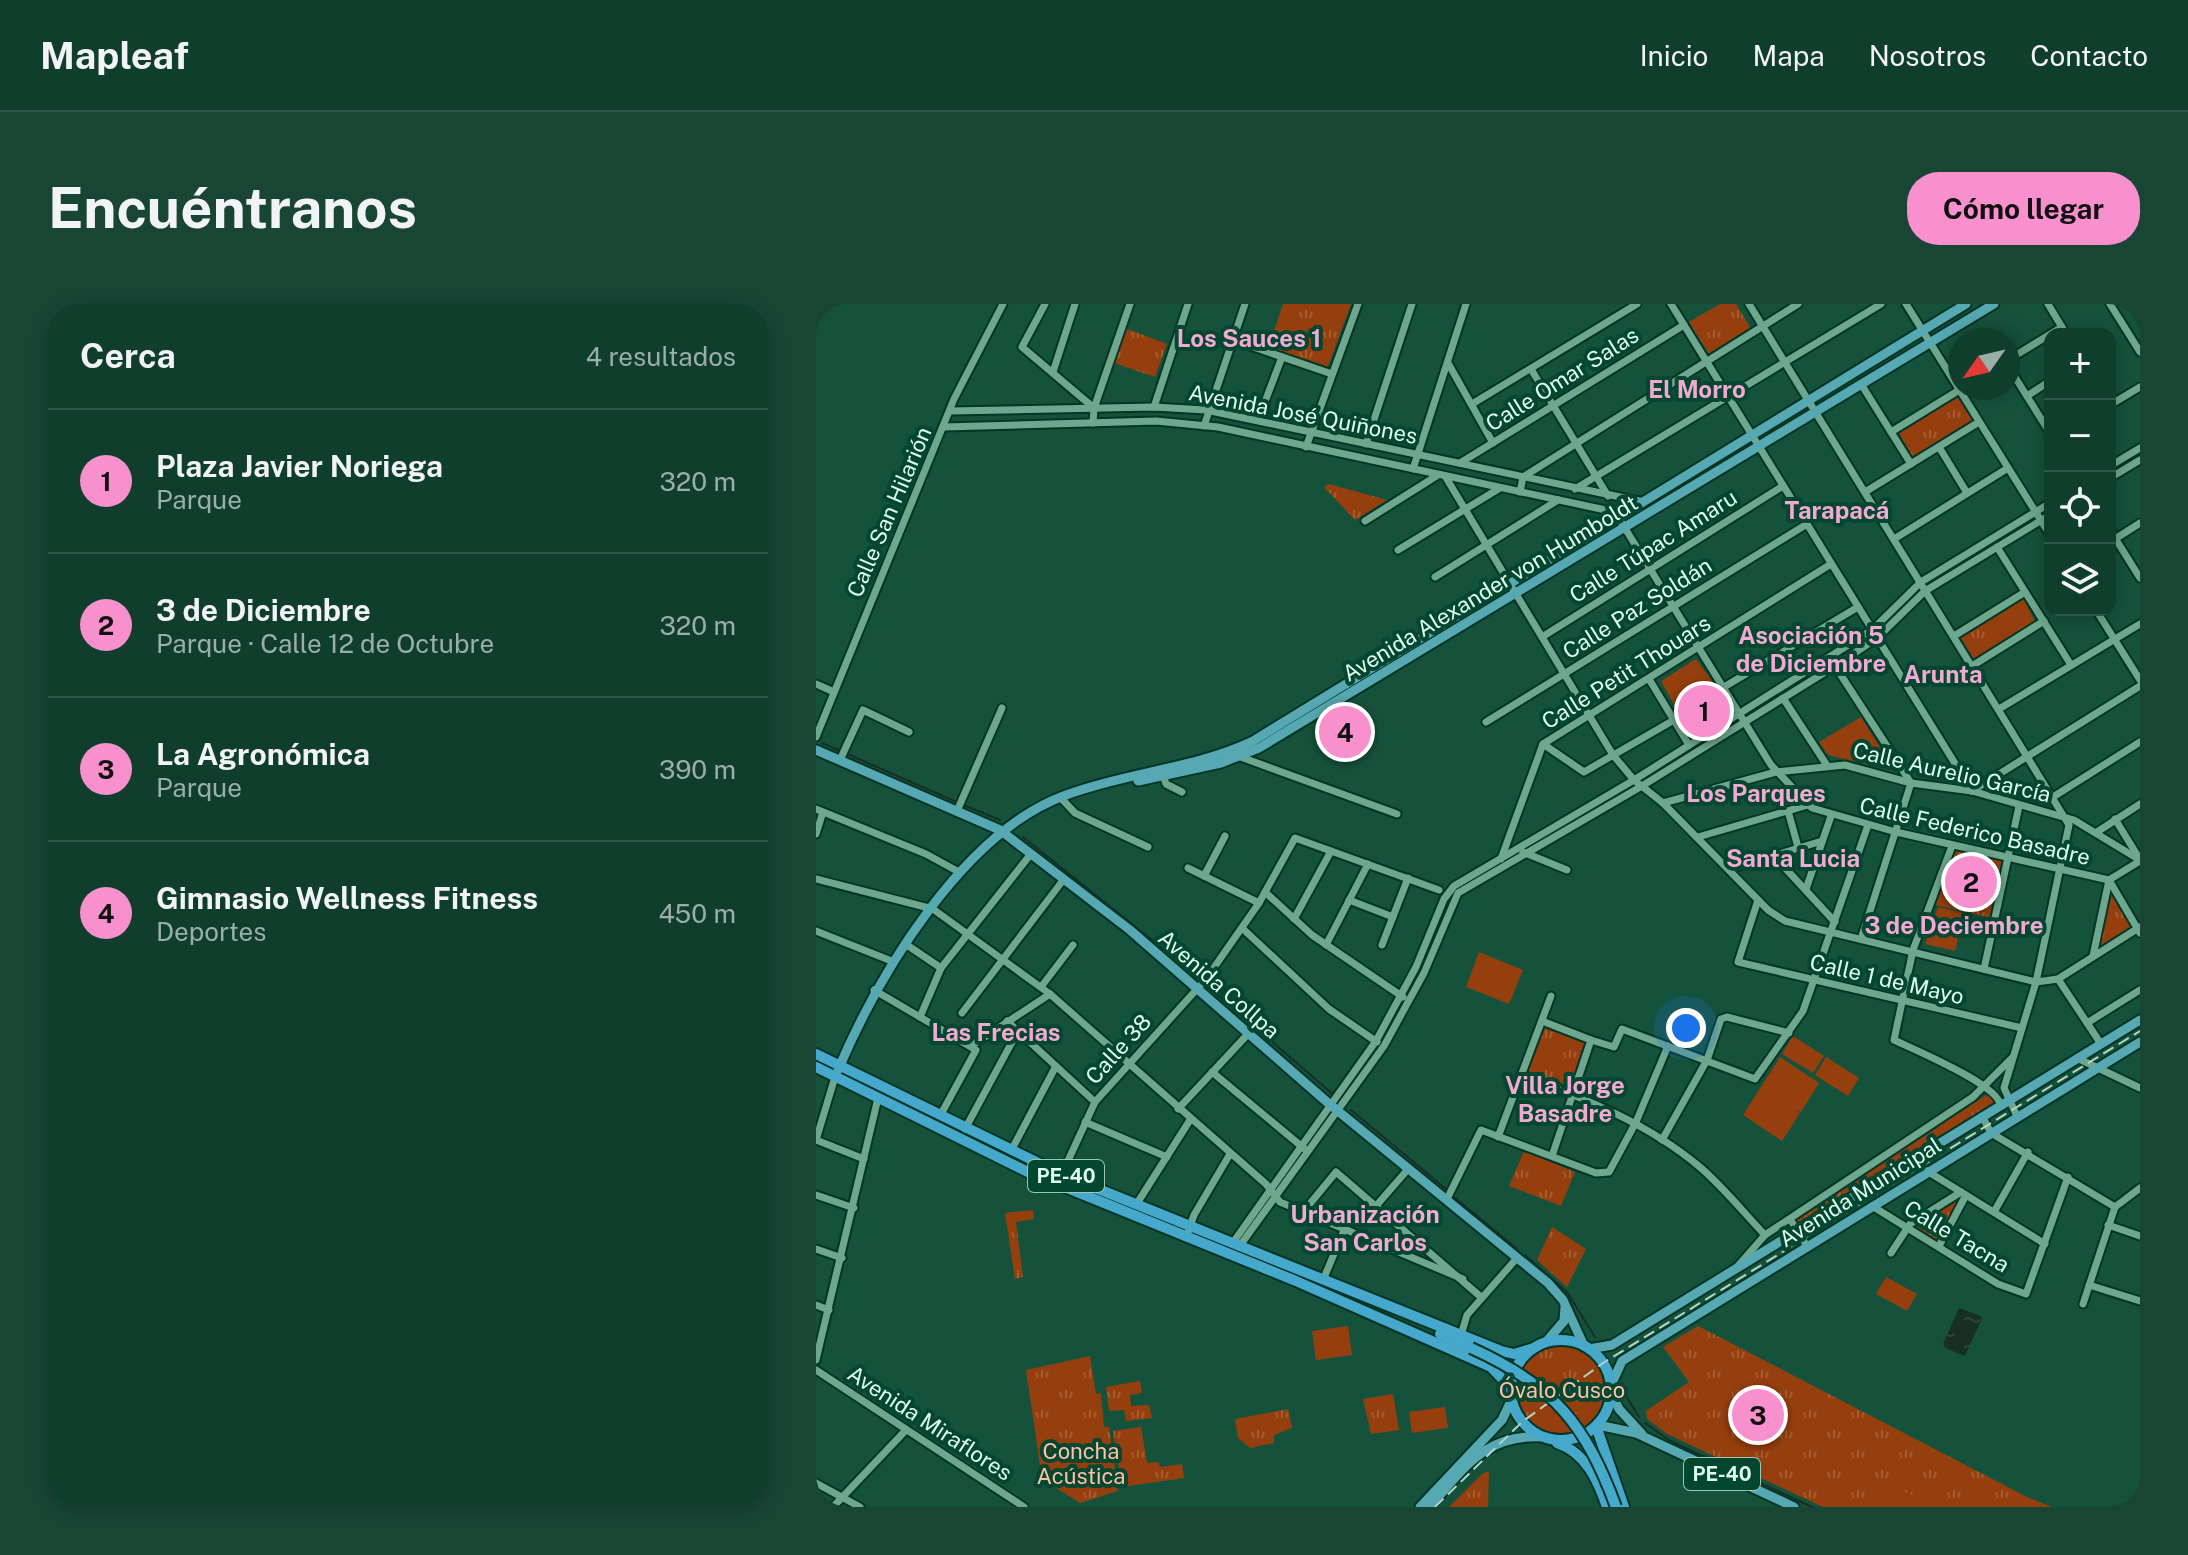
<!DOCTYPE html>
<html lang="es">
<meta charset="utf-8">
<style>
:root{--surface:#103e2d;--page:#194535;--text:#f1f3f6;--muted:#9caeaa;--line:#305749;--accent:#f790cd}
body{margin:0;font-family:"Public Sans",sans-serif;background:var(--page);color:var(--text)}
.controls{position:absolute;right:24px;top:24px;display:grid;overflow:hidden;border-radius:16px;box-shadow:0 4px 20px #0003}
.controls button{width:72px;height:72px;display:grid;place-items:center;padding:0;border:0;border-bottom:2px solid var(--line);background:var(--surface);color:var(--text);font:40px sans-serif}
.compass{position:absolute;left:1132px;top:24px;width:72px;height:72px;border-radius:50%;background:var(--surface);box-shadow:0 4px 20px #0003;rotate:236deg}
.you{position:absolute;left:870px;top:724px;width:28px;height:28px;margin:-20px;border:6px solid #fff;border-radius:50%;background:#1a73e8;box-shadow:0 0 0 12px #1a73e833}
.badge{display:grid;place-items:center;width:52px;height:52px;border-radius:50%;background:var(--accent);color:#111;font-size:26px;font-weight:700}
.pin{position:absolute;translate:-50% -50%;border:4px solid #fff;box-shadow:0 2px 8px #0006}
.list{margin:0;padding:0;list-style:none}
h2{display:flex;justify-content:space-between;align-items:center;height:104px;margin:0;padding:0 32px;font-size:34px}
h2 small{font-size:26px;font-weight:400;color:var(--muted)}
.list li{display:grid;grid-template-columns:52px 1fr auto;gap:24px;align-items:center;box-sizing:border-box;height:144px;padding:0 32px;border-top:2px solid var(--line)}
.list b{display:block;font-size:30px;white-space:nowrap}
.list p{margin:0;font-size:26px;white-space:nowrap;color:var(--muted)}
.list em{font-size:26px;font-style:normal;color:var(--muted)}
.icon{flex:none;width:44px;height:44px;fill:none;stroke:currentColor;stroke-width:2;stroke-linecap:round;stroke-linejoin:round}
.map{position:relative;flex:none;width:1324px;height:1203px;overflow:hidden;border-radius:32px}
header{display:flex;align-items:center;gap:48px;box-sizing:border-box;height:112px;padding:0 40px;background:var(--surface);border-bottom:2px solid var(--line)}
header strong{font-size:38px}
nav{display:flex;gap:44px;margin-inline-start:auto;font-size:28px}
.intro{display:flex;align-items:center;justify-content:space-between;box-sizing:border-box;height:192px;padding:0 48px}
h1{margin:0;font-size:56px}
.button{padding:20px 36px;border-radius:32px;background:var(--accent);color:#111;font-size:28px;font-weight:700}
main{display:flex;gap:48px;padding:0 48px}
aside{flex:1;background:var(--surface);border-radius:32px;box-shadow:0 4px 20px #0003}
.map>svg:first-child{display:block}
.grass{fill:url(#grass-tufts)}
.pitch{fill:#963f0e}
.water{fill:url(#water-ripples)}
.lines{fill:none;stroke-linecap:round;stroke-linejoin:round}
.stream{stroke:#192f26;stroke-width:2}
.minor-casing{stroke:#053524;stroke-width:11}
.major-casing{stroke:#053524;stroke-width:13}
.highway-casing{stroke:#053524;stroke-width:14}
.minor{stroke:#6da78d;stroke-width:7}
.major{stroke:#56a8b2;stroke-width:9}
.highway{stroke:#46a8ca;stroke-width:10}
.rail{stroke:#b2d6c7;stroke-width:2;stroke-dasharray:12 6;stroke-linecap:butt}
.highway-bridge-casing{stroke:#053524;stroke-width:14;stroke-linecap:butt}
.highway-bridge{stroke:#46a8ca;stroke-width:10}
.labels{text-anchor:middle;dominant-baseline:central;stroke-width:8;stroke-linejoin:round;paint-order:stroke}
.shield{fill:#044731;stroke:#9dc6b5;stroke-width:2}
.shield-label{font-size:20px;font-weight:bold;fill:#dffcee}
.street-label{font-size:22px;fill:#dffcee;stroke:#044731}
.park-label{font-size:22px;fill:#ffc1a6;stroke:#044731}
.neighbourhood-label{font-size:24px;font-weight:bold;fill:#f2a9d3;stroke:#044731}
</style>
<header>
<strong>Mapleaf</strong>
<nav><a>Inicio</a><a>Mapa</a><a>Nosotros</a><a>Contacto</a></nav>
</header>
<div class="intro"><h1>Encuéntranos</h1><a class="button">Cómo llegar</a></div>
<main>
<aside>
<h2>Cerca<small>4 resultados</small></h2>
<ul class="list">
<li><span class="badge">1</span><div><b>Plaza Javier Noriega</b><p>Parque</p></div><em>320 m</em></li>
<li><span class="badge">2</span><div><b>3 de Diciembre</b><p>Parque · Calle 12 de Octubre</p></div><em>320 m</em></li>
<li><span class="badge">3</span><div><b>La Agronómica</b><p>Parque</p></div><em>390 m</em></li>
<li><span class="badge">4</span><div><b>Gimnasio Wellness Fitness</b><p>Deportes</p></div><em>450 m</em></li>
</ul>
</aside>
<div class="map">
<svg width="1324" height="1203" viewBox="0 0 1324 1203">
<defs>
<pattern id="grass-tufts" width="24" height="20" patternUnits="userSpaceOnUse" patternTransform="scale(2)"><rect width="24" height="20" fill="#963f0e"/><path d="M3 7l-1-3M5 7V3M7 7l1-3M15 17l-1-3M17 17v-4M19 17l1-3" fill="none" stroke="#a45c31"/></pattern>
<pattern id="water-ripples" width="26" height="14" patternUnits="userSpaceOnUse" patternTransform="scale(2)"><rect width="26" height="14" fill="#192f26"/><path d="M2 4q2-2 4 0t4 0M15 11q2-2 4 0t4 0" fill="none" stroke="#2f443b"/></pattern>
</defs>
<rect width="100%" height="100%" fill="#15523c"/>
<!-- grass -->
<g class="grass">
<path d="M 467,0 L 535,0 L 511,65 L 452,45 Z"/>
<path d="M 904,0 L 920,0 L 935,25 L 893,50 L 873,18 Z"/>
<path d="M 309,24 L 351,40 L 339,73 L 298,59 Z"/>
<path d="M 1141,91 L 1158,117 L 1097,154 L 1082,127 Z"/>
<path d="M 513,180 L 571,196 L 539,216 L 508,183 Z"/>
<path d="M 1175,313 L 1190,336 L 1158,355 L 1144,333 Z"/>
<path d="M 899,381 L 915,407 L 877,432 L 861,406 Z"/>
<path d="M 1140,546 L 1187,556 L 1176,614 L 1119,601 Z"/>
<path d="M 1295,590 L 1315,624 L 1283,643 Z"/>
<path d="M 729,723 L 770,739 L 755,782 L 712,767 Z"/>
<path d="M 1172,790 L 1179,796 L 1178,801 L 984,921 L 980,917 Z"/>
<path d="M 708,847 L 759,868 L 745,902 L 693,882 Z"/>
<path d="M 1144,890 L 1147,893 L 1122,936 L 1096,920 Z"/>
<path d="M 217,906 L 218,915 L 200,918 L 207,973 L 199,975 L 189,909 Z"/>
<path d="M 736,923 L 770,945 L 751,983 L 721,956 Z"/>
<path d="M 882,1022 L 1211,1193 L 1236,1203 L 1007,1203 L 851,1130 L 831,1115 L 830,1107 L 873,1078 L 847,1043 Z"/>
<circle cx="746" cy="1086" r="44"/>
<path d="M 274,1052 L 280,1090 L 285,1089 L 288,1123 L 293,1123 L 302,1187 L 264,1199 L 226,1175 L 210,1066 Z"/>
<path d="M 324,1077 L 326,1089 L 314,1091 L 315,1102 L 333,1101 L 336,1114 L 310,1117 L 308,1106 L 293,1107 L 290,1083 Z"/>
<path d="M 577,1090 L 583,1126 L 555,1130 L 547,1095 Z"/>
<path d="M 472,1105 L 476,1124 L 458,1131 L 458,1139 L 434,1144 L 422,1134 L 419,1115 Z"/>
<path d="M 325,1123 L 331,1159 L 342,1158 L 344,1163 L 366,1160 L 368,1174 L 306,1183 L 297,1127 Z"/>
<path d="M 673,1167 L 672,1203 L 633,1203 L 666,1170 Z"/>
</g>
<!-- pitch -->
<g class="pitch">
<path d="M 1207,293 L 1219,318 L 1190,336 L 1175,313 Z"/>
<path d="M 880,355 L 899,381 L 861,406 L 845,377 Z"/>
<path d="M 1045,413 L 1077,464 L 1075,466 L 1012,451 L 1003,438 Z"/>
<path d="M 1122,603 L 1148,609 L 1139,647 L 1109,640 Z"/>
<path d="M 663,648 L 707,666 L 693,700 L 650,683 Z"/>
<path d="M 977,732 L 1008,752 L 997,769 L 966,750 Z"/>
<path d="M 964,753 L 1003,779 L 985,808 L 979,805 L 984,809 L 966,837 L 927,811 Z"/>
<path d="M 1010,753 L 1043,774 L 1032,792 L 999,771 Z"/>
<path d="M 1070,973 L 1101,990 L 1091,1007 L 1060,990 Z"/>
<path d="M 532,1022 L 536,1051 L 500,1056 L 496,1027 Z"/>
<path d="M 629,1103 L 632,1124 L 596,1129 L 593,1108 Z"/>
<path d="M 1071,1180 L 1122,1203 L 1061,1203 Z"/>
</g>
<!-- water -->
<path class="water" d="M 1143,1004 L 1165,1012 L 1166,1015 L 1149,1052 L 1129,1044 L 1127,1040 Z"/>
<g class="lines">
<!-- stream -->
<g class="stream">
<path d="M 6,439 L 141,498"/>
<path d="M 150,502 L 184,516"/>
<path d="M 207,533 L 381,672"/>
<path d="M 396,686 L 519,792"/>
<path d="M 535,806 L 630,885"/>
<path d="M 638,893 L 700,944"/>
<path d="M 709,951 L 751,988 L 779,1033"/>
<path d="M 810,1092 L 823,1113"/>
<path d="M 829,1119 L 853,1136 L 996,1203"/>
</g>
<!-- minor casing -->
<g class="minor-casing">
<g id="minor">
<path d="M 229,0 L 206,43 L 278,104"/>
<path d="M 855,0 L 1156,487"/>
<path d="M 933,0 L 1253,521 L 1220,678 L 1188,784 L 1201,812"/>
<path d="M 1090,0 L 1234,231"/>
<path d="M 1232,0 L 1250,30"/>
<path d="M 1294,0 L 1324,48"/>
<path d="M 417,36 L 516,70"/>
<path d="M 1192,56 L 1246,23"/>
<path d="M 632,59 L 677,139"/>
<path d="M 1192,62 L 1234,129"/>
<path d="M 715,65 L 792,192"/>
<path d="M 237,68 L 259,0"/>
<path d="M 1045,80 L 1095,160"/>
<path d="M 1211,92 L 1234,77"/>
<path d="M 656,100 L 821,0"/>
<path d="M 1294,101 L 1324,83"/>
<path d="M 338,103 L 372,0"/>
<path d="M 134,107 L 338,103 L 390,106 L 828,198"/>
<path d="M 442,116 L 466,53"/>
<path d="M 277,119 L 278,104 L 314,0"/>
<path d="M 388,122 L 429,0"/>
<path d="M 128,123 L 340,117 L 402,123 L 799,208 L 955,461 L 996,504 L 1080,528 L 1293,576 L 1324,557"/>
<path d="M 1075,128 L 1145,85"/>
<path d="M 550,140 L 596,0"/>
<path d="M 490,143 L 542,0"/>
<path d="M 1123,143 L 1151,189"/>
<path d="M 644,159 L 868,21"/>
<path d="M 1294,162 L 1324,144"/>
<path d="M 597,165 L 650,0"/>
<path d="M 629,172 L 797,451 L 818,476 L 847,499 L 960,468 L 1029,461 L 1095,479 L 1156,487 L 1258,516 L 1324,556"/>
<path d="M 1294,174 L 1324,156"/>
<path d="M 759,185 L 1065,0"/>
<path d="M 704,188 L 707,173 L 982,0"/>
<path d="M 1049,188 L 1163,118"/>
<path d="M 549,217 L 622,171"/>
<path d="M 1294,226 L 1324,274"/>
<path d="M 1078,235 L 1192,164"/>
<path d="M 1299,235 L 1324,219"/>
<path d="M 1181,243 L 1255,361"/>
<path d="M 582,246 L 684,184"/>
<path d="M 619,273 L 742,196"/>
<path d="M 1280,306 L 1324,376"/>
<path d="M 1138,332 L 1209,288"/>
<path d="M 726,333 L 967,182"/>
<path d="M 1019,362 L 1095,479 L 1045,635"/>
<path d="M 1156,362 L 1228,317"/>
<path d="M 833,375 L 873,441"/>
<path d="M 0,380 L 18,388"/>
<path d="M 908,383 L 1042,303"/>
<path d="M 967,394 L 1010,460"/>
<path d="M 1183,405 L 1324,320"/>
<path d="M 670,418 L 991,220"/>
<path d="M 0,433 L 138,95 L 187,0"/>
<path d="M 727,440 L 768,468 L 858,416"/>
<path d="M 422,452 L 581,510"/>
<path d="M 24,456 L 47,406 L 93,428"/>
<path d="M 346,468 L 350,480 L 366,488"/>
<path d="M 1156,487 L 1324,382"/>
<path d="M 244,493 L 259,509 L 332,543"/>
<path d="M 1237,493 L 1324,438"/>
<path d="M 847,499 L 952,606 L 969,617 L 1220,678 L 1242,675 L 1324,623"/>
<path d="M 0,505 L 110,550 L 143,568"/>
<path d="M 141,507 L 186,404"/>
<path d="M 972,507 L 982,543"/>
<path d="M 1299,515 L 1323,554"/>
<path d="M 1281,528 L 1324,500"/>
<path d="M 0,530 L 7,508"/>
<path d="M 882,533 L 992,501"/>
<path d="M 1136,542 L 1097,646 L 1078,736 C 1099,746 1183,781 1184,801"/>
<path d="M 707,548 L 751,566"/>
<path d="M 957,551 L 1019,618"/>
<path d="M 685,555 L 727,440 L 1015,260"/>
<path d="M 914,565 L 1006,537"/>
<path d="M 388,572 L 409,532"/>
<path d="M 0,575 L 117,605 L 234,690 L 450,880 L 464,898 L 647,975"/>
<path d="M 1293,576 L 1324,629"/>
<path d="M 990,585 L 1015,512"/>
<path d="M 449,588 L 496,631 L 587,693"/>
<path d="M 533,596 L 577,613"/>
<path d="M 942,596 L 922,658 L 1206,724"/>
<path d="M 443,599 L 479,534 L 623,586"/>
<path d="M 478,615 L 515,547"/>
<path d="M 426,624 L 513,705 L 561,738"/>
<path d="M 0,627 L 78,658"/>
<path d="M 91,641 L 125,664"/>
<path d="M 510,641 L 552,560"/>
<path d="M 566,641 L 592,574"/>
<path d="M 1277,652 L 1293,576"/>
<path d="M 1168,665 L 1203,502"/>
<path d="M 1242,675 L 1285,740"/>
<path d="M 225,683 L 257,641"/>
<path d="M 58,686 L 160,746 L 124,812"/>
<path d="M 146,709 L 248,575"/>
<path d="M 104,713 L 125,664 L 214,551"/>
<path d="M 191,717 L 279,798"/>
<path d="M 726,717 L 775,736 L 736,852"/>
<path d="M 1271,719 L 1324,686"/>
<path d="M 775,736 L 798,743 L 806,725 L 939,775 L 987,707 L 1052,521"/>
<path d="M 155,742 L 234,690"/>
<path d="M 1261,754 L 1324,784"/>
<path d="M 396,768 L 490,846"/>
<path d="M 705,771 C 770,795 832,819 885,864 C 908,884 928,909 949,931"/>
<path d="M 362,805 L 432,730"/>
<path d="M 1166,812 L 1175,829 L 1299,903"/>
<path d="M 269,818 L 351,853"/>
<path d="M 149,825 L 202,727"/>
<path d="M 682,833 L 735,692"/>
<path d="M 0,836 L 19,773"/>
<path d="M 0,836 L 48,855"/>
<path d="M 846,836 L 891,756 L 905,715 L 911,713 L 973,729"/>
<path d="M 195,847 L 240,762"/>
<path d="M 1111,867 L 1229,940"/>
<path d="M 245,872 L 279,798 L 390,675 L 443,599 L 372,564"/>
<path d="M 0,891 L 38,904"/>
<path d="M 631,895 L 665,826 L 780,869 L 793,868 L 820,818 L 852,742"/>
<path d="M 320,901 L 374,816"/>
<path d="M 560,902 L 593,864"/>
<path d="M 1056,902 L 1182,980 L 1210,990 L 1252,873"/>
<path d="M 488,907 L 520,868 L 665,993"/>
<path d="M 1178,908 L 1212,848"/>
<path d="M 974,915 L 991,942"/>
<path d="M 1292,921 L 1324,932"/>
<path d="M 370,934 L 378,911 L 414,850"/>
<path d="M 416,940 L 560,737 L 600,663 L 628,595 L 638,582 L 818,476 L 1056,326 L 1105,278 L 1234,199"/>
<path d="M 1123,942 L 1150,891"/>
<path d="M 423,943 L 568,742 L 608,669 L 642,589 L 826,482 L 1019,362 L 1061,334 L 1109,287 L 1234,211"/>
<path d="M 0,945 L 26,954"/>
<path d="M 1075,949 L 1094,920 L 1145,888"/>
<path d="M 921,963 L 949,931 L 1157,793 L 1196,754"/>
<path d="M 507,976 L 529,924"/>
<path d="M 1273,981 L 1324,997"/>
<path d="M 1267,1000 L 1299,903 L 1324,884"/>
<path d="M 0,1001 L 13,1006"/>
<path d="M 645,1031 L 651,1011 L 701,954"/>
<path d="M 0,1056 L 62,794"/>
<path d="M 0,1066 L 208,1203"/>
<path d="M 0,1179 L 44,1203"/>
<path d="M 17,1203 L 90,1126"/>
</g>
</g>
<!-- major casing -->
<g class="major-casing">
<g id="major">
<path d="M 0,446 L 184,526 L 314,626 L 511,798 L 732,979 L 747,996 L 768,1042"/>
<path d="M 322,477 L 405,459 L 443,444 L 1178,0"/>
<path d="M 22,766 C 63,670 147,528 250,491 C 311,468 378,465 437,437 L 1150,0"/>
<path d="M 730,1038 L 748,1017 L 749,1003"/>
<path d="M 773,1045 L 796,1041 L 1324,716"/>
<path d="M 795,1081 L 806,1057 L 1324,738"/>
<path d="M 795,1089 L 803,1105 L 826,1130"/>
<path d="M 782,1121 L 820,1129 L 978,1203"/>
<path d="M 604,1203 L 686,1116 L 696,1095"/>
<path d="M 613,1203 C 650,1163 669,1129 729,1133"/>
</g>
</g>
<!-- highway casing -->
<g class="highway-casing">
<g id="highway">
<path d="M 0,750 L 245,870 L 685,1047 L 698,1050 L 718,1044"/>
<path d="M 0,763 L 212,868 L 480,977 L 675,1063 L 695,1084"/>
<path d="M 624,1030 L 655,1044"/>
<circle cx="745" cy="1086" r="50"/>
<path d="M 780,1122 L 808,1203"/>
<path d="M 741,1139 C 770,1149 782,1176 791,1203"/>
</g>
</g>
<!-- minor -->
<use href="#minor" class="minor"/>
<!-- major -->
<use href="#major" class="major"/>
<!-- highway -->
<use href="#highway" class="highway"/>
<!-- rail -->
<path class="rail" d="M 619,1203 L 706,1118 L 787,1059 L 1324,727"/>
<!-- highway-bridge casing -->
<g class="highway-bridge-casing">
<path id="highway-bridge" d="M 655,1044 C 737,1081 769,1119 800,1203"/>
</g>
<!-- highway-bridge -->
<use href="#highway-bridge" class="highway-bridge"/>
</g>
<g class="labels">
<!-- shield labels -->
<g class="shield">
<rect x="212" y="856" width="76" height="32" rx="6"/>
<rect x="868" y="1154" width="76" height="32" rx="6"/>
</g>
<g class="shield-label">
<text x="250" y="872">PE-40</text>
<text x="906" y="1170">PE-40</text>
</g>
<!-- street labels -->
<g class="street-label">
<text transform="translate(746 75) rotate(-32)">Calle Omar Salas</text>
<text transform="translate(487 110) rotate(11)">Avenida José Quiñones</text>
<text transform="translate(73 208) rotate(-67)">Calle San Hilarión</text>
<text transform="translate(837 242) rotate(-32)">Calle Túpac Amaru</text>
<text transform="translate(674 284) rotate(-31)">Avenida Alexander von Humboldt</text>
<text transform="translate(821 304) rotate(-32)">Calle Paz Soldán</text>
<text transform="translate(810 368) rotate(-32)">Calle Petit Thouars</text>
<text transform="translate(1136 468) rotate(13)">Calle Aurelio García</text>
<text transform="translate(1159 527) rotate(13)">Calle Federico Basadre</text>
<text transform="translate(1071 675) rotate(13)">Calle 1 de Mayo</text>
<text transform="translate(403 680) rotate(41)">Avenida Collpa</text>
<text transform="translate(302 745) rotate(-48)">Calle 38</text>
<text transform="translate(1044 888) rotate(-32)">Avenida Municipal</text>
<text transform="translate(1141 932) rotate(31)">Calle Tacna</text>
<text transform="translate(114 1119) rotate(33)">Avenida Miraflores</text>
</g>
<!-- park labels -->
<g class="park-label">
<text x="746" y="1086">Óvalo Cusco</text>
<text x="265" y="1147">Concha<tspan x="265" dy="25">Acústica</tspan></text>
</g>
<!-- neighbourhood labels -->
<g class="neighbourhood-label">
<text x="433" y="34">Los Sauces 1</text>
<text x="881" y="85">El Morro</text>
<text x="1021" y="206">Tarapacá</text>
<text x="995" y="331">Asociación 5<tspan x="995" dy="28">de Diciembre</tspan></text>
<text x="1127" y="370">Arunta</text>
<text x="940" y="489">Los Parques</text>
<text x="977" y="554">Santa Lucia</text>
<text x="1138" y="621">3 de Deciembre</text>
<text x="180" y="728">Las Frecias</text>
<text x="749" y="781">Villa Jorge<tspan x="749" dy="28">Basadre</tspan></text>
<text x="549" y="910">Urbanización<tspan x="549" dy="28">San Carlos</tspan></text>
</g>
</g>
</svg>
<div class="controls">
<button>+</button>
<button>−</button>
<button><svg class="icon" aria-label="locate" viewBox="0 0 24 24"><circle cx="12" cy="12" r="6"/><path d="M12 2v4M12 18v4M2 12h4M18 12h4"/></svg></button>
<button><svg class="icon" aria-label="layers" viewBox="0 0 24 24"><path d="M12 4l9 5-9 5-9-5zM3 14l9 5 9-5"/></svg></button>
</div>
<svg class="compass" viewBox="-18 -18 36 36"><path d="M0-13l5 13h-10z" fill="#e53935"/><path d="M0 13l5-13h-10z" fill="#9caeaa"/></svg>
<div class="you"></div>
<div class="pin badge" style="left:888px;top:407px">1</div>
<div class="pin badge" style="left:1155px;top:578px">2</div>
<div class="pin badge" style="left:942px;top:1111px">3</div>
<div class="pin badge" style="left:529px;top:428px">4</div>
</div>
</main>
